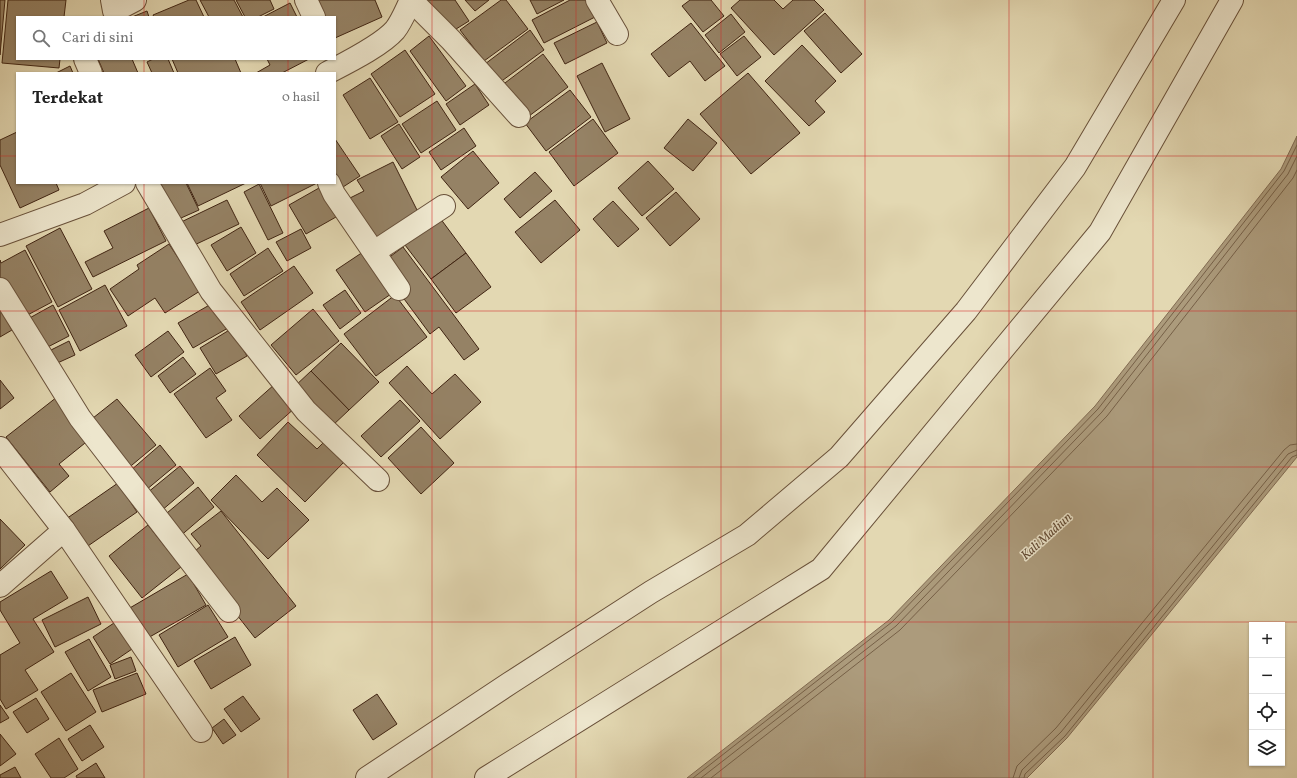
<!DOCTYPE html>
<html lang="id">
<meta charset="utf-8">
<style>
:root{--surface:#fff;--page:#f2f2f2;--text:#222;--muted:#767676;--line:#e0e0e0}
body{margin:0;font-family:Vollkorn,serif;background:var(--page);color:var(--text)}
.controls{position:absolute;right:12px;bottom:12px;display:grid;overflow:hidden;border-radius:0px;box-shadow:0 1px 3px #0004}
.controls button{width:36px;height:36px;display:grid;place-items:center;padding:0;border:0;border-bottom:1px solid var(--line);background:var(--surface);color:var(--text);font:20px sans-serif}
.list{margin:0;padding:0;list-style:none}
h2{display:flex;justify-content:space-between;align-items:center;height:52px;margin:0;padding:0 16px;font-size:17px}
h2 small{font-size:13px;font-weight:400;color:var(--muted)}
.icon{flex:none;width:22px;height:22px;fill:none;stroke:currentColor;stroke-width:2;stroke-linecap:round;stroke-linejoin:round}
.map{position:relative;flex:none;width:1297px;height:778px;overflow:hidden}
.search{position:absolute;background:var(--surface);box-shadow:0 1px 3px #0004;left:16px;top:16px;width:320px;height:44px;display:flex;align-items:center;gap:10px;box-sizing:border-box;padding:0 14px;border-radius:0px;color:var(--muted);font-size:15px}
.panel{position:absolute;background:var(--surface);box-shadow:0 1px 3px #0004;left:16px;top:72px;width:320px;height:112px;border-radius:0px}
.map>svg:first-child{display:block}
.water{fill:#ac9b7c;stroke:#816b52}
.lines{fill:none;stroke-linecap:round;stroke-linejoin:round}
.shore{stroke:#766047;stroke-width:1}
.building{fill:#958265;stroke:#402412}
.street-casing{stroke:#69513a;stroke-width:24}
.street{stroke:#ede6cd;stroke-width:22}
.grid{fill:none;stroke:#d62828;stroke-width:1;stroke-opacity:0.55}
.labels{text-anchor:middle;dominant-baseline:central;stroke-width:3;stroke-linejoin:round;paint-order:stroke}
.water-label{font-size:13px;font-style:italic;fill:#604832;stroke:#ede6cd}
</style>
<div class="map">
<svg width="1297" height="778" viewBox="0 0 1297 778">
<rect width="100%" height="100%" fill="#e3d8b2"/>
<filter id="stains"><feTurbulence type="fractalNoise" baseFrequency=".005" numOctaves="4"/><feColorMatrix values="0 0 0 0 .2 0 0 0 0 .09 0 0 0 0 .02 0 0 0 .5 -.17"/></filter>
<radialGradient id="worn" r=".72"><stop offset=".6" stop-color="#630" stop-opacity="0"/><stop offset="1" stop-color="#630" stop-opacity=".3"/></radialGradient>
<!-- water -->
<path class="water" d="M 1297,136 L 1297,457 L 1067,738 L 1027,778 L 687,778 L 889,620 L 1095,406 L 1281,169 Z"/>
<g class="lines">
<!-- shore -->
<g class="shore">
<path d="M 693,778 L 892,622 L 1098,409 L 1284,171 L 1297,145"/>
<path d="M 701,778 L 896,626 L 1102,412 L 1288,174 L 1297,156"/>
<path d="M 711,778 L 900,630 L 1107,416 L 1293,178 L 1297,170"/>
<path d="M 1013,778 L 1017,766 L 1056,728 L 1284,450 L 1290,445 L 1297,444"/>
<path d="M 1019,778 L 1022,770 L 1061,732 L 1288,454 L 1297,450"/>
<path d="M 1024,778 L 1025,774 L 1065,736 L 1292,457 L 1297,455"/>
</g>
</g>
<!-- building -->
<g class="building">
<path d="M 0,0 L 5,0 L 0,55 Z"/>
<path d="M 8,0 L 66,0 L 64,17 L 17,17 L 17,59 L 60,59 L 59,68 L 2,63 Z"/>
<path d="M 189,0 L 196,0 L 204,17 L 154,17 L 153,15 Z"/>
<path d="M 200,0 L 234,0 L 243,17 L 209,17 Z"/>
<path d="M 236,0 L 270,0 L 274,9 L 258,17 L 245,17 Z"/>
<path d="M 313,0 L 375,0 L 382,17 L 335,38 L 335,17 L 321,17 Z"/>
<path d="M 426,0 L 455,0 L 469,21 L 448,34 Z"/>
<path d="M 465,0 L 489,0 L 475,11 Z"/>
<path d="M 501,0 L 506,0 L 528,29 L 484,61 L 460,30 Z"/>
<path d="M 530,0 L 564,0 L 537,14 Z"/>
<path d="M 570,0 L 589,0 L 597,16 L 544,43 L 532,20 Z"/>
<path d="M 690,0 L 711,0 L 724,16 L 703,32 L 682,6 Z"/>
<path d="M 740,0 L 774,0 L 783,9 L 793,0 L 814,0 L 824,10 L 774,55 L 731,8 Z"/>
<path d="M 290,3 L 297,17 L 263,17 Z"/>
<path d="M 147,11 L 149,17 L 132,17 Z"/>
<path d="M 825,13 L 862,54 L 841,73 L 804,31 Z"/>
<path d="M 731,14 L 745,32 L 719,53 L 705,35 Z"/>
<path d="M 597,22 L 607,43 L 565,64 L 554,43 Z"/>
<path d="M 691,23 L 725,66 L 705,81 L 690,61 L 669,77 L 651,54 Z"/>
<path d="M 530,30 L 544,50 L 499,83 L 485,64 Z"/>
<path d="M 429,36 L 466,86 L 446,101 L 410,51 Z"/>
<path d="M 744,36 L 761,57 L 737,76 L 720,54 Z"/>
<path d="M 802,45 L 836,81 L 815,101 L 825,112 L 809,126 L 765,81 Z"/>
<path d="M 405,50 L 435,94 L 400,117 L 371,74 Z"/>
<path d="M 543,54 L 568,87 L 525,119 L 501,86 Z"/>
<path d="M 98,59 L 132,59 L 138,73 L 104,73 Z"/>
<path d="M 153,59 L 168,59 L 174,73 L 152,73 L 147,62 Z"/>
<path d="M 172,59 L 235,59 L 241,73 L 178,73 Z"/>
<path d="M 267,59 L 309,59 L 282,73 L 256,73 L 270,65 Z"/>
<path d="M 602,63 L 630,119 L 605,132 L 577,76 Z"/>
<path d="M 70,66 L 73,73 L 56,73 Z"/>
<path d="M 748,73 L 800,133 L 751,174 L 700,114 Z"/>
<path d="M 370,78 L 398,122 L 370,139 L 343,95 Z"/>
<path d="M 475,84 L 489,105 L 460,125 L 446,104 Z"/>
<path d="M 570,90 L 591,117 L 546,151 L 525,123 Z"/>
<path d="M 437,101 L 456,130 L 421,153 L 402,124 Z"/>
<path d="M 593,119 L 618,153 L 574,186 L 549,152 Z"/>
<path d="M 688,119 L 717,143 L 693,171 L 664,148 Z"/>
<path d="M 399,124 L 420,157 L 402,169 L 381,136 Z"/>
<path d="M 464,128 L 476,146 L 441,170 L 429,152 Z"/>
<path d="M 17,132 L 17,183 L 56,183 L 59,190 L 20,208 L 0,165 L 0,140 Z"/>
<path d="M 335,139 L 360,176 L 343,187 L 335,175 Z"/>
<path d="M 473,151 L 499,183 L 468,209 L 441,177 Z"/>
<path d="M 648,161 L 674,189 L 642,216 L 618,188 Z"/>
<path d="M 393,162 L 420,216 L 370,242 L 348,199 L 364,191 L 357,180 Z"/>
<path d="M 535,172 L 552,191 L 520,218 L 504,199 Z"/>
<path d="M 153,183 L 186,183 L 199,210 L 172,222 Z"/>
<path d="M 187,183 L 246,183 L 198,206 Z"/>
<path d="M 260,183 L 317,183 L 271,206 Z"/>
<path d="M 259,184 L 283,233 L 268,240 L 244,192 Z"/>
<path d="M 319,188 L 336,217 L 306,234 L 289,205 Z"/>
<path d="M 676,192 L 700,219 L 670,246 L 646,218 Z"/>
<path d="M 227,200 L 239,224 L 188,248 L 177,224 Z"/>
<path d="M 555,200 L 580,230 L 541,263 L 515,232 Z"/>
<path d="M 613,201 L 639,229 L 618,247 L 593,219 Z"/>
<path d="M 149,208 L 166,241 L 93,277 L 85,262 L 113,248 L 104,231 Z"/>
<path d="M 440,218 L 466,253 L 431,279 L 405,245 Z"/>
<path d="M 241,227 L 256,253 L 227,271 L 211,245 Z"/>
<path d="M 60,228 L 92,289 L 58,307 L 26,246 Z"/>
<path d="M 301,229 L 311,248 L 287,261 L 276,242 Z"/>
<path d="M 169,244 L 200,291 L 165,313 L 155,298 L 128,316 L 110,289 L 139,269 L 137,265 Z"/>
<path d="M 403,247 L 479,349 L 464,360 L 439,327 L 430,334 L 379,265 Z"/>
<path d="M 268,248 L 283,271 L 244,296 L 230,274 Z"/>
<path d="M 25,250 L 52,302 L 20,319 L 0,281 L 0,260 L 1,263 Z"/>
<path d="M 363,252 L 391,294 L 365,312 L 336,270 Z"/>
<path d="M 466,253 L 491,287 L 456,313 L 431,279 Z"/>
<path d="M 294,266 L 313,293 L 260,330 L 241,302 Z"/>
<path d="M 105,285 L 127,326 L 80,351 L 59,310 Z"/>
<path d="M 345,290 L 361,313 L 340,329 L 323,305 Z"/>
<path d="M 395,295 L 427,337 L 376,376 L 344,334 Z"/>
<path d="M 213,303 L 228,328 L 193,348 L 178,323 Z"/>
<path d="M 53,305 L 69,336 L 42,350 L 26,320 Z"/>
<path d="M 0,308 L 12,330 L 0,337 Z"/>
<path d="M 313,309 L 339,341 L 296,375 L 271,345 Z"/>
<path d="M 231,329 L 247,356 L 216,374 L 200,348 Z"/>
<path d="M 168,331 L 184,352 L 151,377 L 135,355 Z"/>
<path d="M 69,341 L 75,355 L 53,365 L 47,352 Z"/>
<path d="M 341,343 L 379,382 L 349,410 L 311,371 Z"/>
<path d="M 183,357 L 196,374 L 170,393 L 158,376 Z"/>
<path d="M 407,366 L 432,394 L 455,374 L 481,402 L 440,439 L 389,383 Z"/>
<path d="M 210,368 L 226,391 L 216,398 L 232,420 L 206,438 L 174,394 Z"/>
<path d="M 311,371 L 349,410 L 332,426 L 294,387 Z"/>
<path d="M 0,380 L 14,398 L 0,409 Z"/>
<path d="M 275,384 L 296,407 L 260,439 L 239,416 Z"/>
<path d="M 57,397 L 90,439 L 59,464 L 69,476 L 50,492 L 6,437 Z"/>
<path d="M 117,399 L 156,445 L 126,470 L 105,445 L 111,439 L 93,418 Z"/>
<path d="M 400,400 L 420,421 L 381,457 L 361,436 Z"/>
<path d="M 288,422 L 317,449 L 325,441 L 345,461 L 305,502 L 257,455 Z"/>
<path d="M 421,427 L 454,463 L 421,494 L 388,458 Z"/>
<path d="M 160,445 L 176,465 L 146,490 L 130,471 Z"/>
<path d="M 180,466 L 194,483 L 161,511 L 147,493 Z"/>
<path d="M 236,475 L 262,502 L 277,488 L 309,520 L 268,559 L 211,500 Z"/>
<path d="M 118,483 L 137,512 L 85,548 L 66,519 Z"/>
<path d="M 198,487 L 214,507 L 178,538 L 161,518 Z"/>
<path d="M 221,511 L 296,606 L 255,638 L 190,555 L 201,546 L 191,534 Z"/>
<path d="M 0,519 L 25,545 L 0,569 Z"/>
<path d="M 148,525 L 181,567 L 142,598 L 109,556 Z"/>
<path d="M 51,571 L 68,598 L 33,619 L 54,652 L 25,670 L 38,690 L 6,709 L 0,699 L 0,655 L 20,643 L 0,610 L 0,602 Z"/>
<path d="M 188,574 L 206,605 L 146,639 L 128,609 Z"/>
<path d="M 88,597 L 101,624 L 55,647 L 42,620 Z"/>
<path d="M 208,605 L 228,637 L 178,667 L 159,635 Z"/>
<path d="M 117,621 L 135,647 L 110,664 L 93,637 Z"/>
<path d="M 235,637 L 251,665 L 211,689 L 194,661 Z"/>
<path d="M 89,639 L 111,677 L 88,691 L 65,652 Z"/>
<path d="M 131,657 L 136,671 L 115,679 L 110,665 Z"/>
<path d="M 71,673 L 96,712 L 66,731 L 41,692 Z"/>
<path d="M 137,673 L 146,694 L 102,712 L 93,690 Z"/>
<path d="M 377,694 L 397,724 L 373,740 L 353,710 Z"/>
<path d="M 243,696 L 260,719 L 241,732 L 224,709 Z"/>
<path d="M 36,698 L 49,719 L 27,733 L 13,712 Z"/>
<path d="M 0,705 L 9,718 L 0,723 Z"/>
<path d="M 224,719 L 236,735 L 223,744 L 212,728 Z"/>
<path d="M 90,725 L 104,747 L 82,761 L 68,739 Z"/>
<path d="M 0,734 L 16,754 L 0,766 Z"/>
<path d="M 59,738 L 78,769 L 64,778 L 51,778 L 35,754 Z"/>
<path d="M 96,763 L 105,778 L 77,778 L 76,776 Z"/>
<path d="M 15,767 L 21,778 L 0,778 L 0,775 Z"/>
</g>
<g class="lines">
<!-- street casing -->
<g class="street-casing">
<g id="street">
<path d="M 112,0 L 114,11 L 135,0"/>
<path d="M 306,0 L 314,17"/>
<path d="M 411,0 L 451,40 L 519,116"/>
<path d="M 597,0 L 617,34"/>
<path d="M 85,59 L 91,73"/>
<path d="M 327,73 C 346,63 381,46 395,30 C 402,21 406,10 411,0"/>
<path d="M 147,183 L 211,291 L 306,411 L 378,480"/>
<path d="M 329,183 L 334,194 L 399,289"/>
<path d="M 0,235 L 85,204 L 124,183"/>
<path d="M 374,252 L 444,206"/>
<path d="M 0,289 L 80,418 L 229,611"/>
<path d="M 0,448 L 64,530 L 201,731"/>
<path d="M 0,586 L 64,530"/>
<path d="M 367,778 L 510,683 L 651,592 L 747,535 L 839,457 L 966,311 L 1075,167 L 1174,0"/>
<path d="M 486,778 L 821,569 L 1100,232 L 1232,0"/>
</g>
</g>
<!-- street -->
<use href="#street" class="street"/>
</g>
<!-- grid -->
<path class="grid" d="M 144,0 L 144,17M 288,0 L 288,17M 432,0 L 432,778M 576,0 L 576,778M 721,0 L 721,778M 865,0 L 865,778M 1009,0 L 1009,778M 1153,0 L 1153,778M 144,59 L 144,73M 288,59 L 288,73M 0,156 L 17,156M 335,156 L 1297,156M 144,183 L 144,778M 288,183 L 288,778M 0,311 L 1297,311M 0,467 L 1297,467M 0,622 L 1297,622"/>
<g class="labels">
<!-- water labels -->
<g class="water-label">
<text transform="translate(1047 537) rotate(-42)">Kali Madiun</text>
</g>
</g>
<rect width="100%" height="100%" filter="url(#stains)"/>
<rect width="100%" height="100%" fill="url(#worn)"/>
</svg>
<div class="controls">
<button>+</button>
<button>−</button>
<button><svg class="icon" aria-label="locate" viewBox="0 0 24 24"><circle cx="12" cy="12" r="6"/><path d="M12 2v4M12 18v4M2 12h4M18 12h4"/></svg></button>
<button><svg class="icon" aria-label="layers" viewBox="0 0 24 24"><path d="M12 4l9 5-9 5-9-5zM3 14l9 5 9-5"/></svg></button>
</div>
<div class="search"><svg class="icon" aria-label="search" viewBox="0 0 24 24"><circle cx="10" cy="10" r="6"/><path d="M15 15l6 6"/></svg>Cari di sini</div>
<section class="panel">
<h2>Terdekat<small>0 hasil</small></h2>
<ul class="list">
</ul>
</section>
</div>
